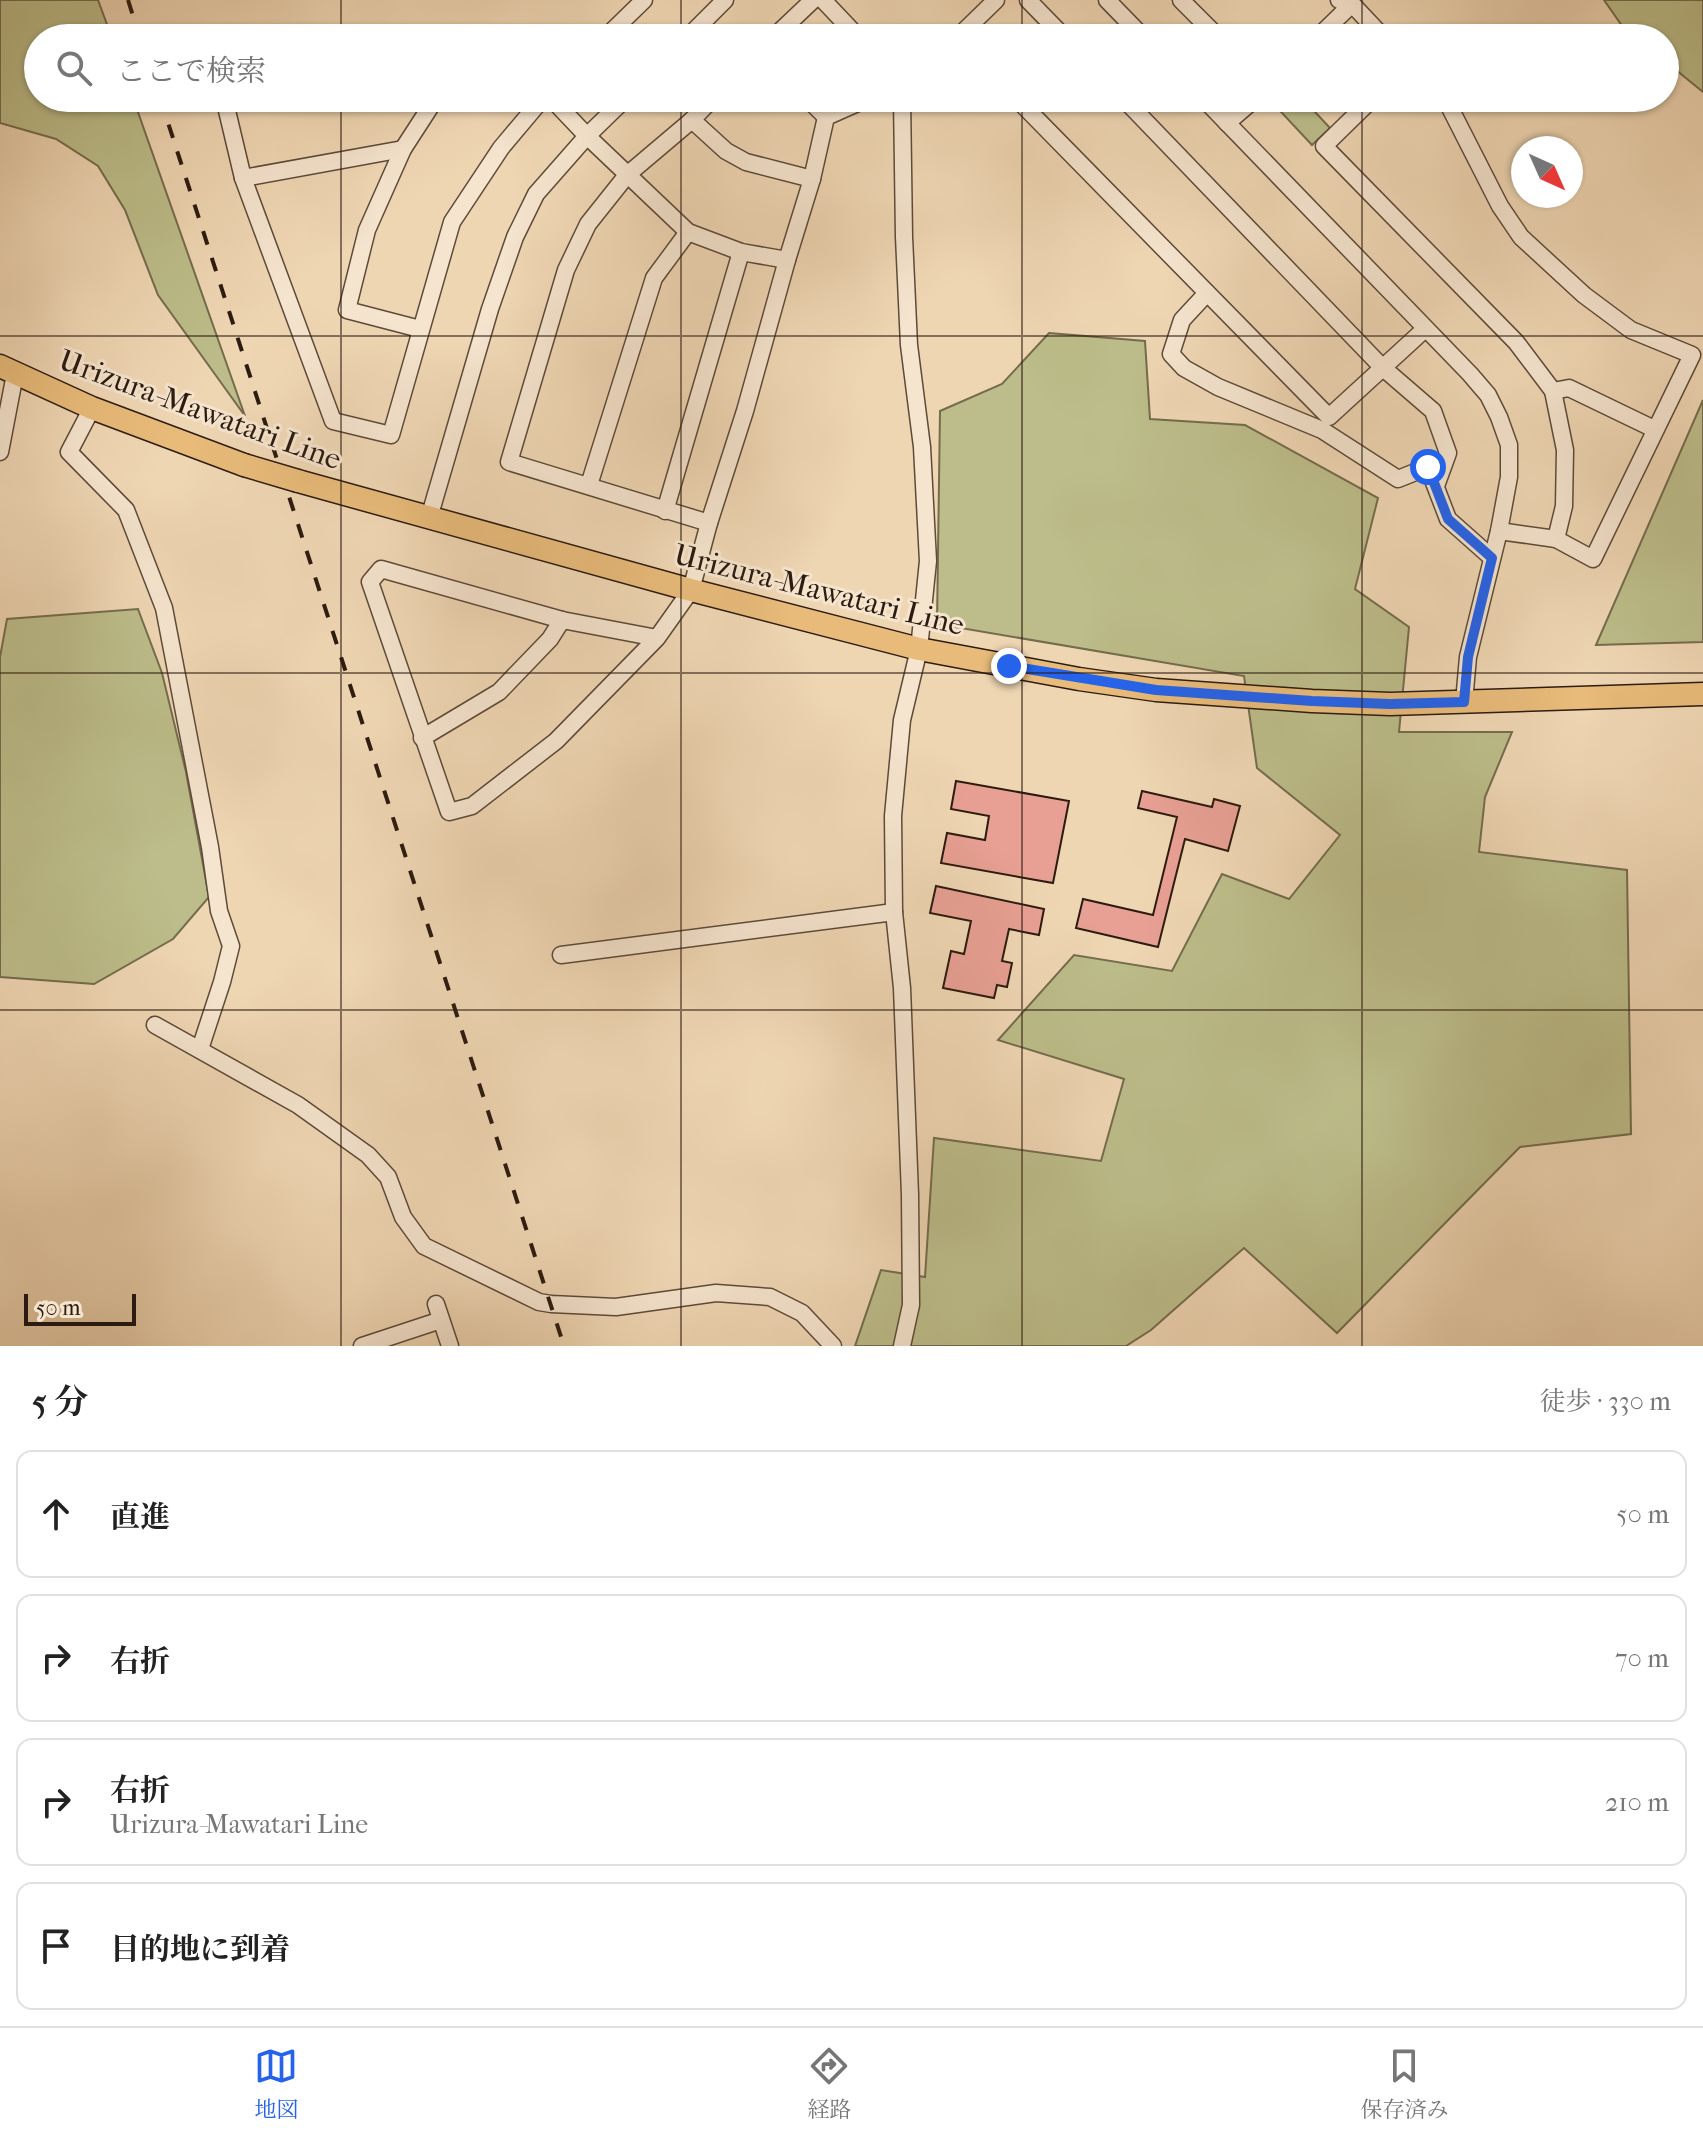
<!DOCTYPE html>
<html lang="ja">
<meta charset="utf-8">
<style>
:root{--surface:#fff;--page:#f6f6f6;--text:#222;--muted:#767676;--line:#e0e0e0;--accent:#2563eb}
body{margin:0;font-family:"IM FELL French Canon","Noto Serif JP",serif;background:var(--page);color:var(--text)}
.compass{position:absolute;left:1511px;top:136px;width:72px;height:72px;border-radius:50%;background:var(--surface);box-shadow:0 2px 6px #0004;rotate:135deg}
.scale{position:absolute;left:24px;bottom:20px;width:112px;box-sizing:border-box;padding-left:8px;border:4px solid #2c1b10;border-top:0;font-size:22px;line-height:28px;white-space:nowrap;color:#2c1b10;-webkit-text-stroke:6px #f5e4ce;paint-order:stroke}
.stop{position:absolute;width:24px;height:24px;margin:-18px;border:6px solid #2563eb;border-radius:50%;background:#fff}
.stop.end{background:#2563eb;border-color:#fff;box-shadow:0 2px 8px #0008}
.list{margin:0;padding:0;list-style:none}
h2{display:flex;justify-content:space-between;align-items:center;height:104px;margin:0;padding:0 32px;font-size:34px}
h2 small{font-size:26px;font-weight:400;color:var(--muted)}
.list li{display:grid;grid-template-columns:52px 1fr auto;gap:24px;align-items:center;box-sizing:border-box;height:128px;margin:0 16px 16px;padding:0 16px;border:2px solid var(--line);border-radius:16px}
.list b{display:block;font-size:30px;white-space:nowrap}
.list p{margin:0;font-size:26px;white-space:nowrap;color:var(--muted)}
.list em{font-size:26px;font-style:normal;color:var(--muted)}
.icon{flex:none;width:44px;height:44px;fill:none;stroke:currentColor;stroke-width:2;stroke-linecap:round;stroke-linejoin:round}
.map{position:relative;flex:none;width:1703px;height:1346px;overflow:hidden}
.search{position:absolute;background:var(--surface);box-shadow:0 2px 6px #0004;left:24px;right:24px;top:24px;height:88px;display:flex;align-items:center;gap:20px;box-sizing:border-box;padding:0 28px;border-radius:44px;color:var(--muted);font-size:30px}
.sheet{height:680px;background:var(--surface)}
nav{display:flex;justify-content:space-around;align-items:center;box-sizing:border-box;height:112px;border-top:2px solid var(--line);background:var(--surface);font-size:22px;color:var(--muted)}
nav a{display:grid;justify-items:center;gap:4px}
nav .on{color:var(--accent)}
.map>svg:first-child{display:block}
.green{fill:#bcbd8a;stroke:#746c4d;stroke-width:2}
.building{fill:#e8a094;stroke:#2c1b10;stroke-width:2}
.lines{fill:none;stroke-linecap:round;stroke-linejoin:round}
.minor-casing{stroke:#5d4a39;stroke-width:19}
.major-casing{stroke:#2c1b10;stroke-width:25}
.minor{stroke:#f5e4ce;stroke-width:16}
.major{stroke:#e8bb7a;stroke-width:22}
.rail{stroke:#2c1b10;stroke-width:4;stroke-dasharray:14 14;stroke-linecap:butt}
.major-bridge-casing{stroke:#2c1b10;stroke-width:25;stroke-linecap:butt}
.major-bridge{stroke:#e8bb7a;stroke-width:22}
.route{stroke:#2563eb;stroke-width:10}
.grid{fill:none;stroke:#2c1b10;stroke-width:2;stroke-opacity:0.55}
.labels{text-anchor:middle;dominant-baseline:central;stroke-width:6;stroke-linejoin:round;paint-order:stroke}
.street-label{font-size:30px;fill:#2c1b10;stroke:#f5e4ce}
</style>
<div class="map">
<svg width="1703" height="1346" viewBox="0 0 1703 1346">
<rect width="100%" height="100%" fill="#efd6b3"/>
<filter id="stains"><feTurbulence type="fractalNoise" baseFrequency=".0025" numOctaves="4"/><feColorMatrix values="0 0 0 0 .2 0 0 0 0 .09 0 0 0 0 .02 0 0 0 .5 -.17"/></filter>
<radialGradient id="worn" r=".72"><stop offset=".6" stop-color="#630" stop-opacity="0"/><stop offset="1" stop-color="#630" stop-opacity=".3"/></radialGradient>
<!-- green -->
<g class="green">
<path d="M 0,0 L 98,0 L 112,38 L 38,38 L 38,98 L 133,98 L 245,416 L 158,295 L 125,210 L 98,166 L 56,139 L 0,123 Z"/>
<path d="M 1604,0 L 1703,0 L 1703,92 L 1665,61 L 1665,38 L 1636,38 L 1625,30 Z"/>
<path d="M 1268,98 L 1302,98 L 1330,128 L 1312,145 Z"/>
<path d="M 1049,333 L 1145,341 L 1150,419 L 1245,425 L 1378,498 L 1355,589 L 1409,627 L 1399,732 L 1512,732 L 1485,797 L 1479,852 L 1627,870 L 1631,1134 L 1520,1147 L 1337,1333 L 1244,1248 L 1151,1330 L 1126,1346 L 855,1346 L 881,1270 L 925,1277 L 934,1138 L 1101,1161 L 1124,1079 L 998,1040 L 1074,955 L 1172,971 L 1222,874 L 1289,899 L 1340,835 L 1257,768 L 1244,676 L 937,624 L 940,411 L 1002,384 Z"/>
<path d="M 1703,400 L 1703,642 L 1596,645 Z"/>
<path d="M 138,609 L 162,673 L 186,772 L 209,897 L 173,939 L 94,984 L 0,977 L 0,657 L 7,619 Z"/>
</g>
<!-- building -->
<g class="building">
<path d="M 956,781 L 1069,801 L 1053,883 L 941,863 L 947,833 L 985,840 L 989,816 L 951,809 Z"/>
<path d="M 1142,791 L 1212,807 L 1214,799 L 1240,806 L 1228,851 L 1185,839 L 1158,947 L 1076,928 L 1083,899 L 1153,915 L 1177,817 L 1138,808 Z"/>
<path d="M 936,886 L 1044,909 L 1039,935 L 1009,929 L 1002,961 L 1012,963 L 1007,987 L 997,985 L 994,998 L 943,988 L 951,951 L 964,954 L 971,921 L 930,913 Z"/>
</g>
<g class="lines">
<!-- minor casing -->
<g class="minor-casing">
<g id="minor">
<path d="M 823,0 L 859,38"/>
<path d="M 1028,0 L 1065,38"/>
<path d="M 1107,0 L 1144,38"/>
<path d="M 1181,0 L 1219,38"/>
<path d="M 1339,0 L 1352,4 L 1384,38"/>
<path d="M 605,38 L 644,0"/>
<path d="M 687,38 L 725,0"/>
<path d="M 773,38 L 813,0"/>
<path d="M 957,38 L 996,0"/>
<path d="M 1317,38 L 1352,4"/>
<path d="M 224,98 L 243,178 L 333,421 L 391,435 L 452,222 L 501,148 L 543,98"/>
<path d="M 551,98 L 587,136 L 688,232 L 741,252 L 787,260"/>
<path d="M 807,98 L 826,117"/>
<path d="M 1016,98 L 1329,417 L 1425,329"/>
<path d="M 1123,98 L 1382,367 L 1433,411 L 1448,453 L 1436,486"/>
<path d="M 1203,98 L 1470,374 L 1488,395 L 1499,417 L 1509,445 L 1509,477 L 1499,531 L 1468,657 L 1464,702"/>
<path d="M 1373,98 L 1324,146 L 1516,342 L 1553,391 L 1565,450 L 1564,506 L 1556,539"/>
<path d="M 1445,98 L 1500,206 L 1521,237 L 1584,295 L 1631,330 L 1692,355 L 1593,559 L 1556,539 L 1499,531"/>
<path d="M 692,120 L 726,151 L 746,162 L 812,179"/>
<path d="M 1227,123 L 1256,98"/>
<path d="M 243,178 L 403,149"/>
<path d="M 1207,293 L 1182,320 L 1171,354 L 1184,368 L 1218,387 L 1322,430 L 1398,479 L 1428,467 L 1448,519 L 1492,558"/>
<path d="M 420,329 L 347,310 L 367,230 L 403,149 L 436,98"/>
<path d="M 1553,391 L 1569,388 L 1654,429"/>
<path d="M 92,408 L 69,452 L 126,510 L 164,608 L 210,847 L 219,911 L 231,946 L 222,982 L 200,1049"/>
<path d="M 0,452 L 15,374"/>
<path d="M 589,485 L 654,278 L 688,232"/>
<path d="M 665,511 L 741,252"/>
<path d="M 429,518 L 490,309 L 515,237 L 536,194 L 587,136 L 626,98"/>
<path d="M 709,523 L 509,462 L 566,270 L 588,224 L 627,175 L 692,120 L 713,98"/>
<path d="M 657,638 L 562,620 L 381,569 L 370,582 L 449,812 L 472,806 L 556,741 L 657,638 L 691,590 L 709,523 L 745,411 L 787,260 L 812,179 L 826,117 L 869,98"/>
<path d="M 422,738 L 499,692 L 550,639 L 562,620"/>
<path d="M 561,955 L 894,912"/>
<path d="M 155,1025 L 298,1105 L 368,1155 L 388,1177 L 403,1217 L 424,1246 L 539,1302 L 551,1304 L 616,1307 L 716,1293 L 770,1297 L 802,1313 L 833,1346"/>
<path d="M 436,1304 L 450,1346"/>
<path d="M 362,1346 L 441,1320"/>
<path d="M 902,1346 L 911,1305 L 910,1195 L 902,988 L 894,912 L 893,816 L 902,720 L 919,649 L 928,561 L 922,447 L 909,345 L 904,237 L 902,98"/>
</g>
</g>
<!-- major casing -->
<g class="major-casing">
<g id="major">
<path d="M 0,366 L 92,408 L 244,465"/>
<path d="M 298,481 L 691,590 L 919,649 L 1079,679 L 1156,690 L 1312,701 L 1390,704 L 1703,694"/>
</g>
</g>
<!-- minor -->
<use href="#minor" class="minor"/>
<!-- major -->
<use href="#major" class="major"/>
<!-- rail -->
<g class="rail">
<path d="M 128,0 L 140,38"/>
<path d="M 160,98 L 564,1346"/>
</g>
<!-- major-bridge casing -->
<g class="major-bridge-casing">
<path id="major-bridge" d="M 244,465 L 298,481"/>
</g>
<!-- major-bridge -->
<use href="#major-bridge" class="major-bridge"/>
</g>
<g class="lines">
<!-- route -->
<path class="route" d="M 1009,666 L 1156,690 L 1312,701 L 1390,704 L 1464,702 L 1468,657 L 1492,558 L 1448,519 L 1428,467"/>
</g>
<!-- grid -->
<path class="grid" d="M 341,0 L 341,38M 681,0 L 681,38M 1022,0 L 1022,38M 1362,0 L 1362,38M 341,98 L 341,1346M 681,98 L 681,1346M 1022,98 L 1022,1346M 1362,98 L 1362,1346M 0,336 L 1703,336M 0,673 L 1703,673M 0,1010 L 1703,1010"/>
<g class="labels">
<!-- street labels -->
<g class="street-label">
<text transform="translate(200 410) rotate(20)">Urizura-Mawatari Line</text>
<text transform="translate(819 590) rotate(14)">Urizura-Mawatari Line</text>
</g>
</g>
<rect width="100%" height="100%" filter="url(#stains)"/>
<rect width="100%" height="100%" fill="url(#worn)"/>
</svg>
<svg class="compass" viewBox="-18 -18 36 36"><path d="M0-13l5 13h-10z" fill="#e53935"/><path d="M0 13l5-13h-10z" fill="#767676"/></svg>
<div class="scale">50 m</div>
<div class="stop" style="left:1428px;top:467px"></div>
<div class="stop end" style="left:1009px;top:666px"></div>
<div class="search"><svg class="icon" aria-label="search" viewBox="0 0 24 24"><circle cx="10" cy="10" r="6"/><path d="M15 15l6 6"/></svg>ここで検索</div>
</div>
<section class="sheet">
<h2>5 分<small>徒歩 · 330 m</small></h2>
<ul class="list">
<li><svg class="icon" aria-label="ahead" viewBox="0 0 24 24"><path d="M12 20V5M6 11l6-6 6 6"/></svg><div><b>直進</b></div><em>50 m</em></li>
<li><svg class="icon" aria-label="right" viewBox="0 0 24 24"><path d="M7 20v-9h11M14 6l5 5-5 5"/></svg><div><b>右折</b></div><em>70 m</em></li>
<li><svg class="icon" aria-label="right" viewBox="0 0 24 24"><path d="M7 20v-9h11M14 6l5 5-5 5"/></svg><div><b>右折</b><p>Urizura-Mawatari Line</p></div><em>210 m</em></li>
<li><svg class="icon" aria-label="arrive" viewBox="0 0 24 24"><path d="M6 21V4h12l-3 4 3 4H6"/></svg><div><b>目的地に到着</b></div></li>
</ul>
</section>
<nav>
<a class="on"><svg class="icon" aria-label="map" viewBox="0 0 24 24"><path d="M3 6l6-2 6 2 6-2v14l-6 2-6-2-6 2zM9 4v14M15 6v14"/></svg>地図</a>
<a><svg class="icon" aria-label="directions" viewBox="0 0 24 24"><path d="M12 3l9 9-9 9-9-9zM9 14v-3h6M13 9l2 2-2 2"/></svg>経路</a>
<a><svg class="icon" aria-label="saved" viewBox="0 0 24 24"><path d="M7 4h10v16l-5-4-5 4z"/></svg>保存済み</a>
</nav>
